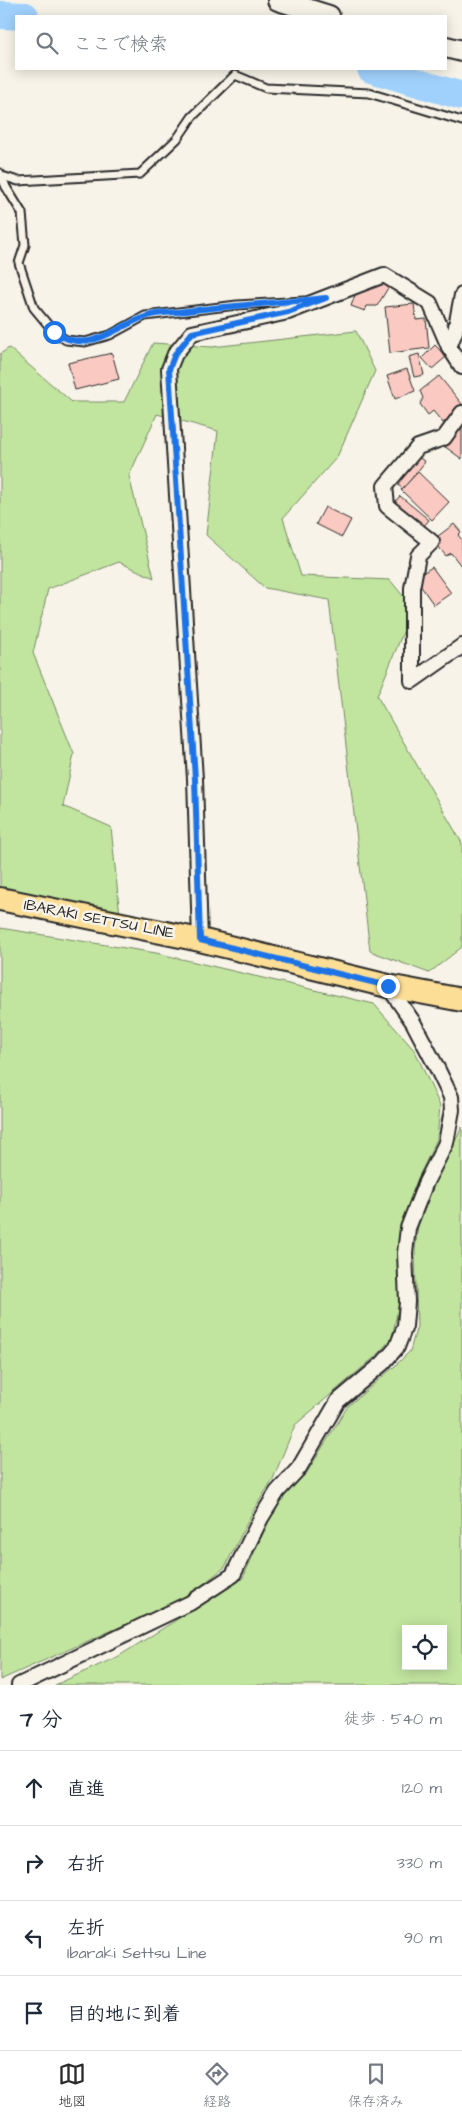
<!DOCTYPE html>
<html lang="ja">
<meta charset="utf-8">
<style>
:root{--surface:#fff;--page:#f2f2f3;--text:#1f2937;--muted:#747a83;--line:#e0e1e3;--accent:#2b2b2b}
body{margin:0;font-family:"Architects Daughter","Klee One",sans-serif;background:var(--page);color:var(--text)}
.controls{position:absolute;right:15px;bottom:15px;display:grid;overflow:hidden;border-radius:0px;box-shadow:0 2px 12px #0003}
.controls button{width:45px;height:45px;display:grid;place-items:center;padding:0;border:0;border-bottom:1px solid var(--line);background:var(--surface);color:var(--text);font:25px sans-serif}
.stop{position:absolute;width:15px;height:15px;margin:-11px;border:4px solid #1a73e8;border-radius:50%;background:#fff}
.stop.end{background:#1a73e8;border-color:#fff;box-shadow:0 1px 5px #0008}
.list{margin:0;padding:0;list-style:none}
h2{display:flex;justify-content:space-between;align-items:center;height:65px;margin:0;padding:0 20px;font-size:21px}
h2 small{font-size:16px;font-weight:400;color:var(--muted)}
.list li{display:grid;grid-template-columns:32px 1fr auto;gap:15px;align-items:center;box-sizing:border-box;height:75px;padding:0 20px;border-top:1px solid var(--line)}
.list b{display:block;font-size:19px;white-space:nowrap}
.list p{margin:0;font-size:16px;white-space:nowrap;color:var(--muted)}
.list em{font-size:16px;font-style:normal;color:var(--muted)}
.icon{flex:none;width:28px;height:28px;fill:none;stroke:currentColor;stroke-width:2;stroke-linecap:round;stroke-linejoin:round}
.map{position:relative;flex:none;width:462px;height:1685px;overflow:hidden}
.search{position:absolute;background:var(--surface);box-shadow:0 2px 12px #0003;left:15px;right:15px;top:15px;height:55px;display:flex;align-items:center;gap:12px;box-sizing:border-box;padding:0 18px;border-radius:0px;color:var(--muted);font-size:19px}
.sheet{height:365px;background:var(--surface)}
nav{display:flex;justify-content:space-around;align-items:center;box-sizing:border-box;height:70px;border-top:1px solid var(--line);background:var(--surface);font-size:14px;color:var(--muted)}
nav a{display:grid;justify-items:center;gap:2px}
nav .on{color:var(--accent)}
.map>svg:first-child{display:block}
.green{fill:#c1e59f;stroke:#768865;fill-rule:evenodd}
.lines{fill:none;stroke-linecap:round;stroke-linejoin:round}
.river{stroke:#a0d1fc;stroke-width:28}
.building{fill:#facac2;stroke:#2b2b2b}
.lane-casing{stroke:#2b2b2b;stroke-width:11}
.street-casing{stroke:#2b2b2b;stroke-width:18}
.secondary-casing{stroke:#2b2b2b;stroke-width:24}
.primary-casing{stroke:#2b2b2b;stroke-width:26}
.lane{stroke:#f7f3e8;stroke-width:7}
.street{stroke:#f7f3e8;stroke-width:14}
.secondary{stroke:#f7f3e8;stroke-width:20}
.primary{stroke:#fcde96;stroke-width:22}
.route{stroke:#1a73e8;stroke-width:6}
.labels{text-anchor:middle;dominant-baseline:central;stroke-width:5;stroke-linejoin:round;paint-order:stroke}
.street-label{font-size:15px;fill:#2b2b2b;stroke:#f7f3e8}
</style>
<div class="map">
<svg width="462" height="1685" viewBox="0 0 462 1685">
<rect width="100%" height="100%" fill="#f7f3e8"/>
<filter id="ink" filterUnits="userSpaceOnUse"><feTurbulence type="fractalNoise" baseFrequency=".02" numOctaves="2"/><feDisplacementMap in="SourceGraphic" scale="10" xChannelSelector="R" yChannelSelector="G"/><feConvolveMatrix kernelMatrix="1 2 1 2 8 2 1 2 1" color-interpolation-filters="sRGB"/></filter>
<g filter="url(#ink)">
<!-- green -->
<g class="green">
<path d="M 356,331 L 375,371 L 337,457 L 283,518 L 301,576 L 390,580 L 413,608 L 377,696 L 462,843 L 462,947 L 429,973 L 370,951 L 329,600 L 265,588 L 206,535 L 218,431 L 157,414 L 129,476 L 154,578 L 119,562 L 48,589 L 33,653 L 74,754 L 63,806 L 111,827 L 120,916 L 0,893 L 0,354 L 9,348 L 72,402 L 124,402 L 153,343 L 212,347 Z"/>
<path d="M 0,928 L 156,953 L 374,1004 L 415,1051 L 440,1106 L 437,1139 L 418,1178 L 402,1223 L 400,1298 L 392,1338 L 376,1356 L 295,1425 L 273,1479 L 253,1511 L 225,1567 L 187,1597 L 0,1680 Z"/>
<path d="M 462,1127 L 462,1685 L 55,1685 L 119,1656 L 243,1578 L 269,1519 L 284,1494 L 306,1474 L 348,1406 L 395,1366 L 410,1351 L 417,1326 L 415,1250 L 418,1226 L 434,1185 ZM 406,1629 L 443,1629 L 443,1666 L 406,1666 Z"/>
</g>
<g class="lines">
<!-- river -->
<g class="river">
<path d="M 0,15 L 25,16"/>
<path d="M 371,69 L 462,96"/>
</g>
</g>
<!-- building -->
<g class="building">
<path d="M 382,278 L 391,283 L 377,306 L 367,306 L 365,311 L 351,306 L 358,287 Z"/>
<path d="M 414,304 L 416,320 L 426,319 L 429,348 L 390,353 L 385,307 Z"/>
<path d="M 435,345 L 446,357 L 432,369 L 422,358 Z"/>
<path d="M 112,353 L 119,379 L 75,390 L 68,363 Z"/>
<path d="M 419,354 L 424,375 L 414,377 L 409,357 Z"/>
<path d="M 407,369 L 415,391 L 395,399 L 387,376 Z"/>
<path d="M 439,376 L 462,404 L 462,407 L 443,423 L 433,411 L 428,415 L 420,404 L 423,398 L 420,391 Z"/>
<path d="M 462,422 L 462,459 L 444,446 Z"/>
<path d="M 416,455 L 425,462 L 403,489 L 393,481 Z"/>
<path d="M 418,472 L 449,502 L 432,520 L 401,490 Z"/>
<path d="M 400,496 L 429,520 L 422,528 L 393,504 Z"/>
<path d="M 325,507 L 351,520 L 342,537 L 316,524 Z"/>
<path d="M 454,524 L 461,532 L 458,535 L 462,540 L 462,567 L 451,553 L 446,556 L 433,540 Z"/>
<path d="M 432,567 L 451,593 L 434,605 L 415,578 Z"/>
</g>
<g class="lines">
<!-- lane casing -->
<g class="lane-casing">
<g id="lane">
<path d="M 0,173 L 6,187 L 22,213 L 25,245 L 19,263 L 34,308 L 54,332 L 66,340 L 85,342 L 110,335 L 145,316 L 237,305 L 304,301"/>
<path d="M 2,176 L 18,181 L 140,174 L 177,139 L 192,117 L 235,75 L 266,88 L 369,93 L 462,121"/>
</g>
</g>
<!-- street casing -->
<g class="street-casing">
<g id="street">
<path d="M 449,347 L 455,332 L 462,295"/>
<path d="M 462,413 L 444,438 L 418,447 L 385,486 L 387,506 L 432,542 L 418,556 L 412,588 L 412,681 L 462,646"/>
<path d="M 200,940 L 195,779 L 169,369 L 175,354 L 192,333 L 288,312 L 384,275 L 430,303 L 449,347 L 462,367"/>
<path d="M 19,1685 L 190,1603 L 233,1575 L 261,1518 L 277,1492 L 299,1468 L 338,1401 L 383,1363 L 397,1347 L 405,1326 L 407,1302 L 405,1253 L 408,1228 L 426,1182 L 446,1143 L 452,1110 L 451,1097 L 436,1066 L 413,1022 L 388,986"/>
</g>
</g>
<!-- secondary casing -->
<g class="secondary-casing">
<g id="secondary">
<path d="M 278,0 L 329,16"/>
<path d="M 446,47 L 462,51"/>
</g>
</g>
<!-- primary casing -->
<g class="primary-casing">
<path id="primary" d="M 0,899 L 200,940 L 388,986 L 462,1000"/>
</g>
<!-- lane -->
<use href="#lane" class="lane"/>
<!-- street -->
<use href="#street" class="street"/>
<!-- secondary -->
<use href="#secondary" class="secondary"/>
<!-- primary -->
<use href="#primary" class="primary"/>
</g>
</g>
<g class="lines" filter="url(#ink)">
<!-- route -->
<path class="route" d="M 54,332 C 90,356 112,328 145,317 C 157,312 173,313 186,311 C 233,305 280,303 326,298 L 288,312 L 192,333 L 175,354 L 169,369 L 195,779 L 200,940 L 388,986"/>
</g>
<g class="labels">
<!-- street labels -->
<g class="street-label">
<text transform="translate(99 919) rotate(11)">IBARAKI SETTSU LINE</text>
</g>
</g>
</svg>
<div class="controls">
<button><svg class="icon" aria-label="locate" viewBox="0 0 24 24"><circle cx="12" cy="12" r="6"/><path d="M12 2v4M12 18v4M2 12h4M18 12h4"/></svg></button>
</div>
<div class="stop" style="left:54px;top:332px"></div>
<div class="stop end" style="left:388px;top:986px"></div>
<div class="search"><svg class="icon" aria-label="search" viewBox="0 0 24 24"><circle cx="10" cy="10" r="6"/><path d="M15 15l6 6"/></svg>ここで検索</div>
</div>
<section class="sheet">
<h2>7 分<small>徒歩 · 540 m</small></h2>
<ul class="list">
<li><svg class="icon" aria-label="ahead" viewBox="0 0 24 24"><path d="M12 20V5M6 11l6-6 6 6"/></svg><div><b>直進</b></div><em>120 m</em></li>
<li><svg class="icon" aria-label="right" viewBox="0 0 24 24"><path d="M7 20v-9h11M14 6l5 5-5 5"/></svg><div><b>右折</b></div><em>330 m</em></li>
<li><svg class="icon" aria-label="left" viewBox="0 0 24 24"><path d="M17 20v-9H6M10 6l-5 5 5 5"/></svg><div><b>左折</b><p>Ibaraki Settsu Line</p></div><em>90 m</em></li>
<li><svg class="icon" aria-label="arrive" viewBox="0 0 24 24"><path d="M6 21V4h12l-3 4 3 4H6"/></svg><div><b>目的地に到着</b></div></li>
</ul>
</section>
<nav>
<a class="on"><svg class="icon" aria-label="map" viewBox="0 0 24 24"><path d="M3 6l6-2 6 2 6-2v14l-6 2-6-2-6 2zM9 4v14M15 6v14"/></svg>地図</a>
<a><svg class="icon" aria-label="directions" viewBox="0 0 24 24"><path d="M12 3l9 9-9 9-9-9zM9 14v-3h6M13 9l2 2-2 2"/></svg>経路</a>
<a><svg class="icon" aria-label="saved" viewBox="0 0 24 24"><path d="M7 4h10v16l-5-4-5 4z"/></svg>保存済み</a>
</nav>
